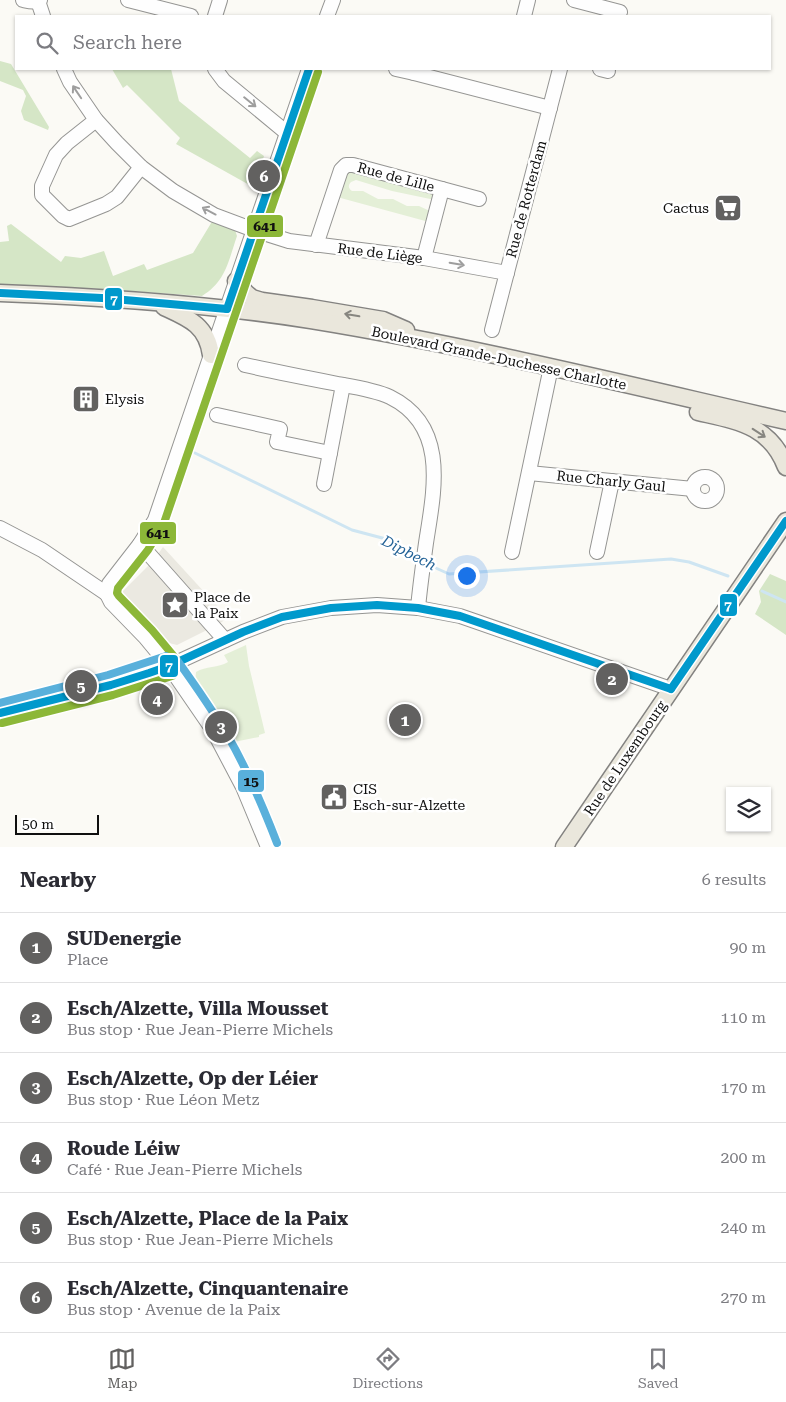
<!DOCTYPE html>
<meta charset="utf-8">
<style>
:root{--surface:#fff;--page:#f2f2f3;--text:#2b2b33;--muted:#7c7c81;--line:#e1e1e2;--accent:#626160}
body{margin:0;font-family:"Roboto Serif",serif;background:var(--page);color:var(--text)}
.controls{position:absolute;right:15px;bottom:15px;display:grid;overflow:hidden;border-radius:0px;box-shadow:0 1px 4px #0004}
.controls button{width:45px;height:45px;display:grid;place-items:center;padding:0;border:0;border-bottom:1px solid var(--line);background:var(--surface);color:var(--text);font:25px sans-serif}
.scale{position:absolute;left:15px;bottom:12px;width:84px;box-sizing:border-box;padding-left:5px;border:2px solid #0f0f0f;border-top:0;font-size:14px;line-height:18px;white-space:nowrap;color:#0f0f0f;-webkit-text-stroke:4px #fff;paint-order:stroke}
.you{position:absolute;left:466px;top:575px;width:18px;height:18px;margin:-12px;border:4px solid #fff;border-radius:50%;background:#1a73e8;box-shadow:0 0 0 8px #1a73e833}
.badge{display:grid;place-items:center;width:32px;height:32px;border-radius:50%;background:var(--accent);color:#fff;font-size:16px;font-weight:700}
.pin{position:absolute;translate:-50% -50%;border:2px solid #fff;box-shadow:0 1px 5px #0006}
.list{margin:0;padding:0;list-style:none}
h2{display:flex;justify-content:space-between;align-items:center;height:65px;margin:0;padding:0 20px;font-size:21px}
h2 small{font-size:16px;font-weight:400;color:var(--muted)}
.list li{display:grid;grid-template-columns:32px 1fr auto;gap:15px;align-items:center;box-sizing:border-box;height:70px;padding:0 20px;border-top:1px solid var(--line)}
.list b{display:block;font-size:19px;white-space:nowrap}
.list p{margin:0;font-size:16px;white-space:nowrap;color:var(--muted)}
.list em{font-size:16px;font-style:normal;color:var(--muted)}
.icon{flex:none;width:28px;height:28px;fill:none;stroke:currentColor;stroke-width:2;stroke-linecap:round;stroke-linejoin:round}
.map{position:relative;flex:none;width:786px;height:847px;overflow:hidden}
.search{position:absolute;background:var(--surface);box-shadow:0 1px 4px #0004;left:15px;right:15px;top:15px;height:55px;display:flex;align-items:center;gap:12px;box-sizing:border-box;padding:0 18px;border-radius:0px;color:var(--muted);font-size:19px}
.sheet{height:485px;background:var(--surface)}
nav{display:flex;justify-content:space-around;align-items:center;box-sizing:border-box;height:70px;border-top:1px solid var(--line);background:var(--surface);font-size:14px;color:var(--muted)}
nav a{display:grid;justify-items:center;gap:2px}
nav .on{color:var(--accent)}
.map>svg:first-child{display:block}
.green{fill:#e4efd7}
.forest{fill:#d5e6c6}
.plaza{fill:#ebe9e1}
.lines{fill:none;stroke-linecap:round;stroke-linejoin:round}
.stream{stroke:#cee5f2;stroke-width:3}
.minor-casing{stroke:#959593;stroke-width:16}
.major-casing{stroke:#838280;stroke-width:19}
.minor{stroke:#fefefe;stroke-width:14}
.major{stroke:#eae7dc;stroke-width:16}
.bus-1-casing{stroke:#fff;stroke-width:11}
.bus-2-casing{stroke:#fff;stroke-width:11}
.bus-3-casing{stroke:#fff;stroke-width:11}
.bus-1{stroke:#09c;stroke-width:8}
.bus-2{stroke:#8cb738;stroke-width:8}
.bus-3{stroke:#59b0db;stroke-width:8}
.oneway{stroke:#9e9e9e}
.oneway2{stroke:#878680}
.labels{text-anchor:middle;dominant-baseline:central;stroke-width:5;stroke-linejoin:round;paint-order:stroke}
.street-label{font-size:14px;fill:#0f0f0f;stroke:#fff}
.poi-label{font-size:14px;fill:#0f0f0f;stroke:#fff;text-anchor:start}
.water-label{font-size:15px;font-style:italic;fill:#236296;stroke:#fff}
.line-badge{stroke:#fff;stroke-width:2}
.badge-label{font-size:14px;text-anchor:middle;font-weight:bold;fill:#fff}
.pale-badge-label{font-size:14px;text-anchor:middle;font-weight:bold;fill:#111}
</style>
<div class="map">
<svg width="786" height="847" viewBox="0 0 786 847">
<rect width="100%" height="100%" fill="#fbfaf5"/>
<!-- green -->
<g class="green">
<path d="M 350,171 L 433,192 L 435,200 L 392,191 L 356,180 L 351,182 C 348,185 348,188 352,191 L 363,191 L 378,199 L 393,199 L 407,206 L 419,206 L 432,212 L 429,222 L 337,197 L 345,176 Z"/>
<path d="M 246,645 L 249,666 L 265,733 L 259,735 L 259,737 L 234,742 L 226,730 L 228,728 L 223,721 L 221,722 L 195,683 L 196,672 C 206,666 218,668 228,662 L 224,655 Z"/>
</g>
<!-- forest -->
<g class="forest">
<path d="M 0,61 L 11,64 L 49,127 L 48,130 L 24,120 L 21,111 L 26,96 L 23,90 L 0,81 Z"/>
<path d="M 112,69 L 171,69 L 179,101 L 250,158 L 257,151 L 264,156 L 253,187 L 176,144 L 180,138 L 127,85 L 123,88 Z"/>
<path d="M 213,220 L 235,230 L 237,236 C 228,262 226,281 202,296 L 102,289 L 0,284 L 0,242 L 9,241 L 7,226 L 11,224 L 61,262 L 65,256 L 81,258 L 104,251 L 113,276 L 144,264 L 147,270 L 193,253 Z"/>
<path d="M 770,574 L 786,581 L 786,635 L 755,614 L 761,602 L 759,591 Z"/>
</g>
<!-- plaza -->
<path class="plaza" d="M 163,547 L 228,618 L 217,625 L 177,645 L 169,643 L 122,592 L 154,560 Z"/>
<g class="lines">
<!-- stream -->
<g class="stream">
<path d="M 195,453 L 352,530 L 386,539 L 419,560"/>
<path d="M 427,564 L 449,574 L 671,559 L 689,562 L 728,576"/>
<path d="M 762,591 L 786,602"/>
</g>
<!-- minor casing -->
<g class="minor-casing">
<g id="minor">
<path d="M 23,0 C 28,1 35,3 40,0"/>
<path d="M 128,0 L 191,16"/>
<path d="M 574,0 L 620,12"/>
<path d="M 38,1 L 43,16"/>
<path d="M 215,16 L 220,0"/>
<path d="M 327,16 L 333,0"/>
<path d="M 524,16 L 528,0"/>
<path d="M 64,69 L 70,82 L 96,120 L 117,143 L 141,167 L 173,191 L 214,215 L 254,230 L 289,241 L 424,258 L 507,273"/>
<path d="M 215,69 L 224,81 L 287,133"/>
<path d="M 396,69 L 414,73"/>
<path d="M 416,69 L 414,73 L 550,108"/>
<path d="M 600,69 L 608,71"/>
<path d="M 96,120 L 67,143 L 56,155 L 42,186 L 42,195 L 63,216 L 69,219 L 106,204 L 117,197 L 141,167"/>
<path d="M 442,189 L 479,199"/>
<path d="M 316,245 L 341,170 L 346,165 L 353,165 L 442,189 L 424,258"/>
<path d="M 492,330 L 560,69"/>
<path d="M 245,365 C 276,372 307,378 338,384 C 355,387 375,390 390,397 C 449,426 434,491 426,543 C 423,565 420,586 418,608"/>
<path d="M 217,415 L 280,429 L 277,442 L 330,453"/>
<path d="M 529,473 L 693,489"/>
<circle cx="705" cy="489" r="12"/>
<path d="M 324,484 L 343,385"/>
<path d="M 0,528 L 42,550 L 107,594"/>
<path d="M 140,544 L 225,640"/>
<path d="M 512,552 L 551,367"/>
<path d="M 597,552 L 612,481"/>
<path d="M 0,713 L 111,685 L 149,673 L 169,666 L 243,632 L 282,617 L 331,608 L 377,605 L 418,608 L 460,616 L 671,689"/>
<path d="M 268,847 L 243,787 L 213,730 L 169,666 L 145,637 L 111,602 L 107,594 L 109,584 L 140,544 L 155,520 L 211,355 L 309,69"/>
</g>
</g>
<!-- major casing -->
<g class="major-casing">
<g id="major">
<path d="M 236,281 L 246,293 L 252,298 L 262,301 L 312,308 L 383,320 L 406,330"/>
<path d="M 0,293 C 104,297 209,304 311,320 C 471,346 628,385 786,421"/>
<path d="M 164,307 C 188,318 207,325 211,355"/>
<path d="M 698,412 C 737,421 770,425 786,467"/>
<path d="M 564,847 L 786,521"/>
</g>
</g>
<!-- minor -->
<use href="#minor" class="minor"/>
<!-- major -->
<use href="#major" class="major"/>
<!-- bus-1 casing -->
<g class="bus-1-casing">
<g id="bus-1">
<path d="M 0,293 L 102,298 L 227,309"/>
<path d="M 227,309 L 309,69"/>
<path d="M 671,689 L 786,521"/>
<path d="M 0,713 L 111,685 L 149,673 L 169,666 L 243,632 L 282,617 L 331,608 L 377,605 L 418,608 L 460,616 L 671,689"/>
</g>
</g>
<!-- bus-2 casing -->
<g class="bus-2-casing">
<g id="bus-2">
<path d="M 177,660 L 152,630 L 119,596 L 117,593 L 118,588 L 148,550 L 164,523 L 318,72"/>
<path d="M 2,723 L 113,695 L 172,676"/>
</g>
</g>
<!-- bus-3 casing -->
<g class="bus-3-casing">
<g id="bus-3">
<path d="M 177,660 C 195,685 213,711 229,738 C 248,771 263,807 277,843"/>
<path d="M 0,703 L 108,675 L 166,656"/>
</g>
</g>
<!-- bus-1 -->
<use href="#bus-1" class="bus-1"/>
<!-- bus-2 -->
<use href="#bus-2" class="bus-2"/>
<!-- bus-3 -->
<use href="#bus-3" class="bus-3"/>
</g>
<!-- one-way arrows -->
<defs><path id="oneway-shaft" d="M-6 0H5M1.5-3L5.5 0L1.5 3" fill="none" stroke-width="1.6" stroke-linecap="round" stroke-linejoin="round" transform="scale(1.25)"/></defs>
<g class="oneway">
<use href="#oneway-shaft" transform="translate(77 92) rotate(-124)"/>
<use href="#oneway-shaft" transform="translate(250 102) rotate(39)"/>
<use href="#oneway-shaft" transform="translate(209 211) rotate(-152)"/>
<use href="#oneway-shaft" transform="translate(457 264) rotate(10)"/>
</g>
<g class="oneway2">
<use href="#oneway-shaft" transform="translate(352 315) rotate(-170)"/>
<use href="#oneway-shaft" transform="translate(759 433) rotate(33)"/>
</g>
<!-- icons -->
<defs>
<g id="supermarket-square" transform="scale(1.4375)"><rect x="-9" y="-9" width="18" height="18" rx="4" fill="#626160" stroke="#fff"/><path d="M-6-5.5h2.5l.6 2H6L4.5 2H-2.5L-4.4-4H-6ZM-1.5 3.2a1.3 1.3 0 1 0 .1 0ZM3 3.2a1.3 1.3 0 1 0 .1 0Z" fill="#fff"/></g>
<g id="building-square" transform="scale(1.4375)"><rect x="-9" y="-9" width="18" height="18" rx="4" fill="#626160" stroke="#fff"/><path d="M-4-6H4V6H1V3H-1V6H-4ZM-2.5-4.3h1.7v1.8h-1.7ZM.8-4.3h1.7v1.8H.8ZM-2.5-1h1.7V.8h-1.7ZM.8-1h1.7V.8H.8Z" fill="#fff"/></g>
<g id="sight-square" transform="scale(1.4375)"><rect x="-9" y="-9" width="18" height="18" rx="4" fill="#626160" stroke="#fff"/><path d="M0-6L1.8-2.2L6-1.7L2.9 1.2L3.7 5.4L0 3.3L-3.7 5.4L-2.9 1.2L-6-1.7L-1.8-2.2Z" fill="#fff"/></g>
<g id="civic-square" transform="scale(1.4375)"><rect x="-9" y="-9" width="18" height="18" rx="4" fill="#626160" stroke="#fff"/><path d="M-.6-6.5H3V-4.5H.6V-3L4-1V1h2V6H-6V1h2V-1L-.6-3ZM-1.2 2.5V6h2.4V2.5Z" fill="#fff"/></g>
</defs>
<g fill-rule="evenodd">
<use href="#supermarket-square" x="728" y="208"/>
<use href="#building-square" x="86" y="399"/>
<use href="#sight-square" x="175" y="605"/>
<use href="#civic-square" x="334" y="797"/>
</g>
<g class="labels">
<!-- street labels -->
<g class="street-label">
<text transform="translate(396 177) rotate(15)">Rue de Lille</text>
<text transform="translate(526 199) rotate(-75)">Rue de Rotterdam</text>
<text transform="translate(380 253) rotate(7)">Rue de Liège</text>
<text transform="translate(499 358) rotate(12)">Boulevard Grande-Duchesse Charlotte</text>
<text transform="translate(611 481) rotate(6)">Rue Charly Gaul</text>
<text transform="translate(625 758) rotate(-56)">Rue de Luxembourg</text>
</g>
<!-- poi labels -->
<g class="poi-label">
<text x="709" y="208" text-anchor="end">Cactus</text>
<text x="105" y="399">Elysis</text>
<text x="194" y="597">Place de<tspan x="194" dy="16">la Paix</tspan></text>
<text x="353" y="789">CIS<tspan x="353" dy="16">Esch-sur-Alzette</tspan></text>
</g>
<!-- water labels -->
<g class="water-label">
<text transform="translate(409 553) rotate(27)">Dipbech</text>
</g>
</g>
<g class="line-badge">
<rect x="246" y="214" width="38" height="24" rx="5" fill="#8cb738"/>
<rect x="104" y="287" width="19" height="24" rx="5" fill="#09c"/>
<rect x="139" y="521" width="38" height="24" rx="5" fill="#8cb738"/>
<rect x="719" y="593" width="19" height="24" rx="5" fill="#09c"/>
<rect x="159" y="654" width="20" height="24" rx="5" fill="#09c"/>
<rect x="237" y="769" width="28" height="24" rx="5" fill="#59b0db"/>
</g>
<g class="badge-label">
<text x="114" y="304">7</text>
<text x="728" y="610">7</text>
<text x="169" y="671">7</text>
</g>
<g class="pale-badge-label">
<text x="265" y="231">641</text>
<text x="158" y="538">641</text>
<text x="251" y="786">15</text>
</g>
</svg>
<div class="controls">
<button><svg class="icon" aria-label="layers" viewBox="0 0 24 24"><path d="M12 4l9 5-9 5-9-5zM3 14l9 5 9-5"/></svg></button>
</div>
<div class="scale">50 m</div>
<div class="you"></div>
<div class="pin badge" style="left:405px;top:720px">1</div>
<div class="pin badge" style="left:612px;top:679px">2</div>
<div class="pin badge" style="left:221px;top:727px">3</div>
<div class="pin badge" style="left:157px;top:699px">4</div>
<div class="pin badge" style="left:81px;top:686px">5</div>
<div class="pin badge" style="left:264px;top:176px">6</div>
<div class="search"><svg class="icon" aria-label="search" viewBox="0 0 24 24"><circle cx="10" cy="10" r="6"/><path d="M15 15l6 6"/></svg>Search here</div>
</div>
<section class="sheet">
<h2>Nearby<small>6 results</small></h2>
<ul class="list">
<li><span class="badge">1</span><div><b>SUDenergie</b><p>Place</p></div><em>90 m</em></li>
<li><span class="badge">2</span><div><b>Esch/Alzette, Villa Mousset</b><p>Bus stop · Rue Jean-Pierre Michels</p></div><em>110 m</em></li>
<li><span class="badge">3</span><div><b>Esch/Alzette, Op der Léier</b><p>Bus stop · Rue Léon Metz</p></div><em>170 m</em></li>
<li><span class="badge">4</span><div><b>Roude Léiw</b><p>Café · Rue Jean-Pierre Michels</p></div><em>200 m</em></li>
<li><span class="badge">5</span><div><b>Esch/Alzette, Place de la Paix</b><p>Bus stop · Rue Jean-Pierre Michels</p></div><em>240 m</em></li>
<li><span class="badge">6</span><div><b>Esch/Alzette, Cinquantenaire</b><p>Bus stop · Avenue de la Paix</p></div><em>270 m</em></li>
</ul>
</section>
<nav>
<a class="on"><svg class="icon" aria-label="map" viewBox="0 0 24 24"><path d="M3 6l6-2 6 2 6-2v14l-6 2-6-2-6 2zM9 4v14M15 6v14"/></svg>Map</a>
<a><svg class="icon" aria-label="directions" viewBox="0 0 24 24"><path d="M12 3l9 9-9 9-9-9zM9 14v-3h6M13 9l2 2-2 2"/></svg>Directions</a>
<a><svg class="icon" aria-label="saved" viewBox="0 0 24 24"><path d="M7 4h10v16l-5-4-5 4z"/></svg>Saved</a>
</nav>
